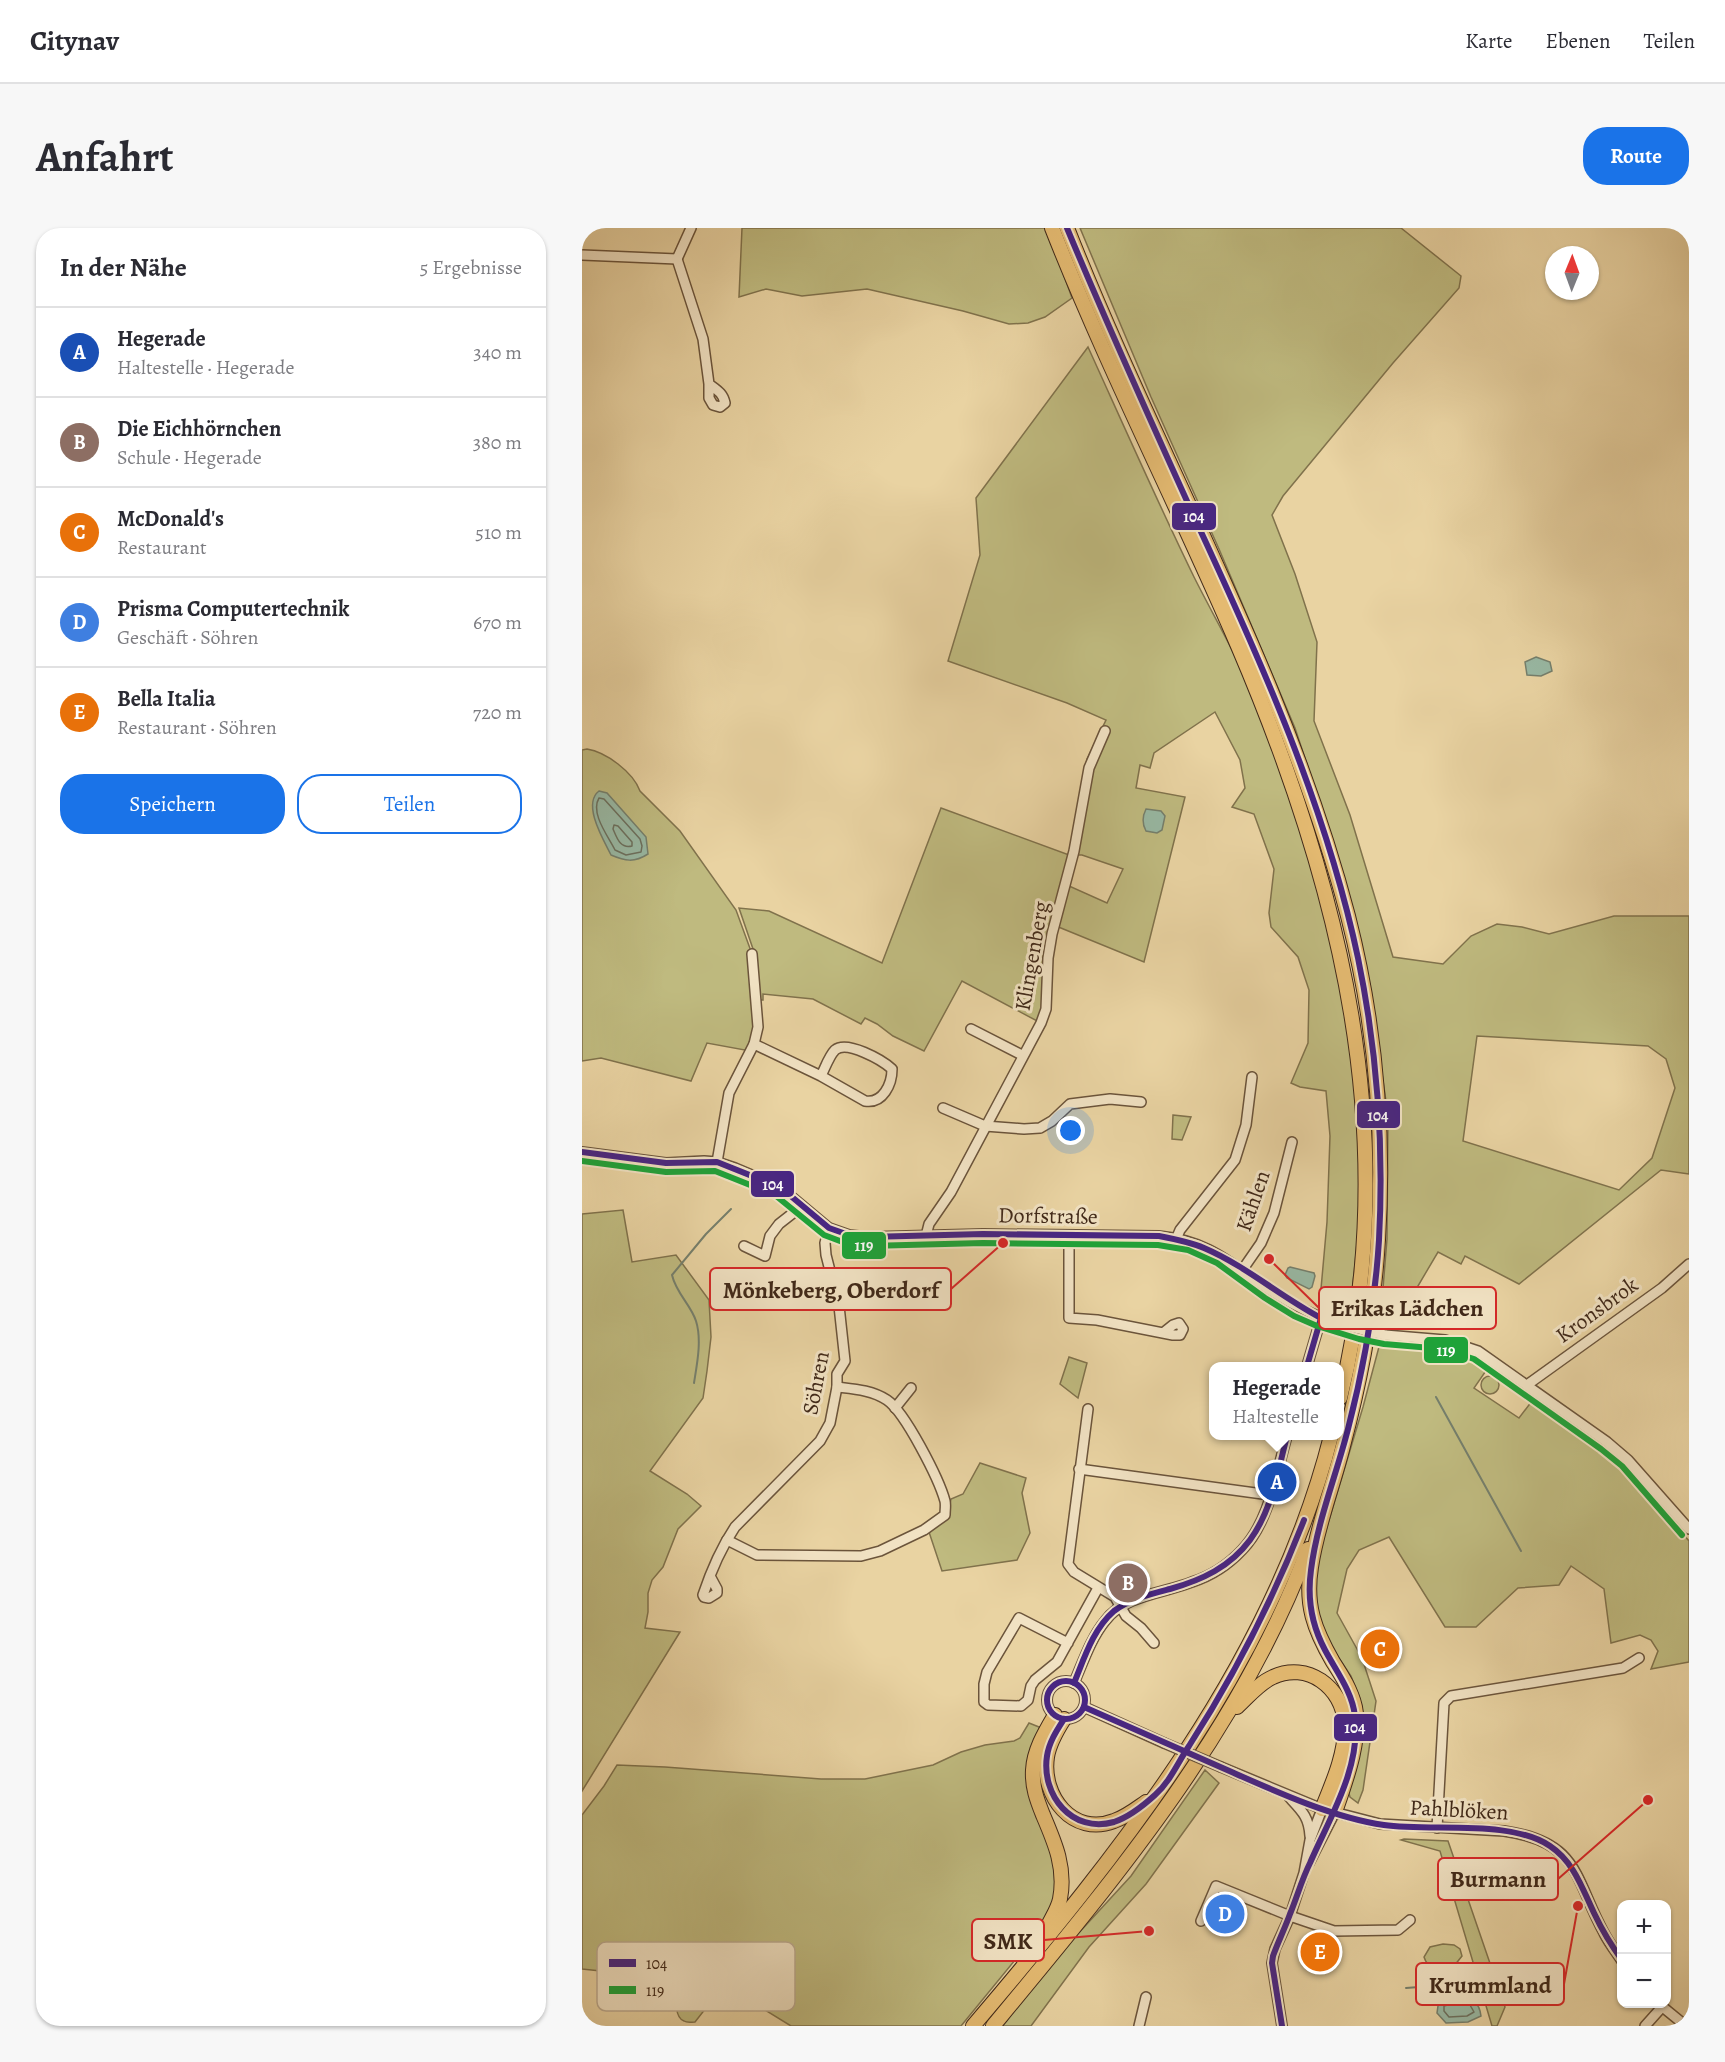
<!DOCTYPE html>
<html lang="de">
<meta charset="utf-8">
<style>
:root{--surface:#fff;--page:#f7f7f7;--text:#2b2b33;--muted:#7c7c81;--line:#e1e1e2;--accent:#1a73e8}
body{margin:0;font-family:Alegreya,serif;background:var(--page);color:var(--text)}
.controls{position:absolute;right:18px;bottom:18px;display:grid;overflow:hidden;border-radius:12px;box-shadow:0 2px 4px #0004}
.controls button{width:54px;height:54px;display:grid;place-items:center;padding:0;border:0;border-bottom:2px solid var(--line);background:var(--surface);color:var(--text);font:30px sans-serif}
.compass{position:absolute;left:963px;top:18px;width:54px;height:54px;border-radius:50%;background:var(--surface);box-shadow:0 2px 4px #0004;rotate:1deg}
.you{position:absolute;left:489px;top:903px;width:21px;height:21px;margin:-15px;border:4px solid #fff;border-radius:50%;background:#1a73e8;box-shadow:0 0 0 9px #1a73e833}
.badge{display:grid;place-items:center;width:39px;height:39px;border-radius:50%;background:var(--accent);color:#fff;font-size:20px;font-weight:700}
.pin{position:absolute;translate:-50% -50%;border:3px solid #fff;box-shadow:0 2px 6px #0006}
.popup{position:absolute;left:627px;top:1134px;width:135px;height:78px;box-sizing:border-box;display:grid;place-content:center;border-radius:12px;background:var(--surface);filter:drop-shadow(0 2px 4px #0005);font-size:20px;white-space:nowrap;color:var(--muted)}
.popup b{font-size:22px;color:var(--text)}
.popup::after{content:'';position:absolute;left:50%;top:100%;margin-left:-12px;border:12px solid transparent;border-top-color:var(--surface)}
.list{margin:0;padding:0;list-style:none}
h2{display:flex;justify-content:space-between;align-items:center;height:78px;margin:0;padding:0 24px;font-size:26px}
h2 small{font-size:20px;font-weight:400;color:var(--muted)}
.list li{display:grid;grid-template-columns:39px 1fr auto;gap:18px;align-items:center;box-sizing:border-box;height:90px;padding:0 24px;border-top:2px solid var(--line)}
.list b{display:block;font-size:22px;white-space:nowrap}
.list p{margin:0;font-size:20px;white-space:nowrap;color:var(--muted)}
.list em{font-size:20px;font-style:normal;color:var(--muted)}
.actions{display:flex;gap:12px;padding:18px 24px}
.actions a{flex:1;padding:14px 0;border:2px solid var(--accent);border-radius:24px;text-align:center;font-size:21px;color:var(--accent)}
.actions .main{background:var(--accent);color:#fff}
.map{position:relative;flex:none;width:1107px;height:1798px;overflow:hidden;border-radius:24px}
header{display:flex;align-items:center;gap:36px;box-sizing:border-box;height:84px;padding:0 30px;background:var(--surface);border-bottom:2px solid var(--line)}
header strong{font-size:28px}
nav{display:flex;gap:33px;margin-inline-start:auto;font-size:21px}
.intro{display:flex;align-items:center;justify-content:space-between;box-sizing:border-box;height:144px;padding:0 36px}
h1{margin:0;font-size:42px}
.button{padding:15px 27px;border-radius:24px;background:var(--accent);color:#fff;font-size:21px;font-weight:700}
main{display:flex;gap:36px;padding:0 36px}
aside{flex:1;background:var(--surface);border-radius:24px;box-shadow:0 2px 4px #0004}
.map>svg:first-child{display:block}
.green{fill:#bfba7f;stroke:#80724c;stroke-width:1.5;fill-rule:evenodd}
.water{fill:#98b8a3;stroke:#757f6c;stroke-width:1.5}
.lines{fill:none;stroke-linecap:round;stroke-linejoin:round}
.shore{stroke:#6c705e;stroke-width:1.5}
.stream{stroke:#757f6c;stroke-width:2}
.minor-casing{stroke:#6b543b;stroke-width:12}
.highway-casing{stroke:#412919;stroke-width:16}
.minor{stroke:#f1e2c3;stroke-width:9}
.highway{stroke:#e4ba71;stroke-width:14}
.minor-bridge-casing{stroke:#6b543b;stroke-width:12;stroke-linecap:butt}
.minor-bridge{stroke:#f1e2c3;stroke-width:9}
.bus-1-casing{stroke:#f1e2c3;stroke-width:10}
.bus-2-casing{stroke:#f1e2c3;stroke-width:10}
.bus-1{stroke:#482683;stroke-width:6}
.bus-2{stroke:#1ea339;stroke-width:6}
.labels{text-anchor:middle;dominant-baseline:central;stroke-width:6;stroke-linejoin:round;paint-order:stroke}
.street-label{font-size:22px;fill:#412919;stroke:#f1e2c3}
.key{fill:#f1e2c3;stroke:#bcaa90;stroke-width:1.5}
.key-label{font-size:16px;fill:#412919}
.leader{fill:none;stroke:#d62828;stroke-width:2}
.callout-dot{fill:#d62828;stroke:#f1e2c3;stroke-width:2}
.callout{fill:#f1e2c3;stroke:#d62828;stroke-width:2}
.callout-label{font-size:24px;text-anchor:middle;font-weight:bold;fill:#412919}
.line-badge{stroke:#f1e2c3;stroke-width:2}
.badge-label{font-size:16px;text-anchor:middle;font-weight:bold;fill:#fff}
</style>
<header>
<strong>Citynav</strong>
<nav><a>Karte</a><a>Ebenen</a><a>Teilen</a></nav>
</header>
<div class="intro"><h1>Anfahrt</h1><a class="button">Route</a></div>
<main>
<aside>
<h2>In der Nähe<small>5 Ergebnisse</small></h2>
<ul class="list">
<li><span class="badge" style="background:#1a4fb4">A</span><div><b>Hegerade</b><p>Haltestelle · Hegerade</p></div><em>340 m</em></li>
<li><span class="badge" style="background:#8d6e63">B</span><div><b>Die Eichhörnchen</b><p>Schule · Hegerade</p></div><em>380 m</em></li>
<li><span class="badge" style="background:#e8710a">C</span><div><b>McDonald's</b><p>Restaurant</p></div><em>510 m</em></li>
<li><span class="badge" style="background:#3f7fe0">D</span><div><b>Prisma Computertechnik</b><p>Geschäft · Söhren</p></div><em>670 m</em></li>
<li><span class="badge" style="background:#e8710a">E</span><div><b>Bella Italia</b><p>Restaurant · Söhren</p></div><em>720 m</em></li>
</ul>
<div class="actions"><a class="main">Speichern</a><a>Teilen</a></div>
</aside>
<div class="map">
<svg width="1107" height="1798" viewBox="0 0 1107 1798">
<rect width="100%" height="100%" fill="#e9d3a2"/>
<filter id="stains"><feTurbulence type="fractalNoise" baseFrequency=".00333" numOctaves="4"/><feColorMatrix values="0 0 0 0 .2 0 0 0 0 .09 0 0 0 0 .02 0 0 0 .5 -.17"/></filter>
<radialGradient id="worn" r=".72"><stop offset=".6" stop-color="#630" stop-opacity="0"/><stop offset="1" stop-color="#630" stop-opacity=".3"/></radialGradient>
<!-- green -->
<g class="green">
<path d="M 160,0 L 465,0 L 490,70 L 463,89 L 446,95 L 427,96 L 381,83 L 285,61 L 220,68 L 184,61 L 157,69 Z"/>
<path d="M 498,0 L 819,0 L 879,48 L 877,60 L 811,135 L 701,268 L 690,287 L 713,346 L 735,414 L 732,493 L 768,587 L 811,729 L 861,736 L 889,708 L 915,696 L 940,699 L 967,706 L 1032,688 L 1107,688 L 1107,946 L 1079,942 L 937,1056 L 883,1028 L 879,1036 L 856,1024 L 833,1063 L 833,1101 L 798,1097 L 805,1011 L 806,887 L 788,763 L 754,624 L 713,500 L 637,321 L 569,169 ZM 895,808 L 1066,818 L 1084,831 L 1093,860 L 1070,930 L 1037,962 L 881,913 Z"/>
<path d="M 506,119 C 541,196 575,273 612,349 C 631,387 653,424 670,464 C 730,603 770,750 778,901 C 782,965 774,1028 767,1091 L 737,1083 L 745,994 L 748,908 L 744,863 L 718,859 L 709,855 L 726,815 L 727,762 L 716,729 L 689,699 L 687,685 L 692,641 L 672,586 L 650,579 L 663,560 L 658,532 L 633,484 L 572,525 L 568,540 L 558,537 L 554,560 L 603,569 L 562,734 L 474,698 L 485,657 L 525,675 L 541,641 L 500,627 L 487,627 C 479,657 468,688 465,719 C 462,745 465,770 457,794 L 380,753 L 342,823 L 311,808 L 295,796 L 283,790 L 279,796 L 231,771 L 181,766 L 181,772 L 175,772 L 171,721 L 157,680 L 187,683 L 300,735 L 359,580 L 487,627 L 505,531 L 524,492 L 485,475 L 366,433 L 398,327 L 394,270 Z"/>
<path d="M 5,521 C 24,524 51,544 58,563 L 98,603 L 154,682 L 170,726 L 176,799 L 168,823 L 125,815 L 109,853 L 19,830 L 0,833 L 0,522 Z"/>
<path d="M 591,887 L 609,889 L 600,912 L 590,911 Z"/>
<path d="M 41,982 L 50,1034 L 94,1027 L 127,1072 L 129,1109 L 125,1143 L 121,1170 L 68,1243 L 105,1266 L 119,1278 L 96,1301 L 81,1339 L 70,1352 L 66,1365 L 66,1384 L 63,1400 L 98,1404 L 0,1563 L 0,986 Z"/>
<path d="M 798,1115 C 840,1118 870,1110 908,1137 L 892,1160 L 937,1190 L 953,1169 L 1022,1218 L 1044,1239 L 1107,1313 L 1107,1434 L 1069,1441 L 1076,1423 L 1069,1412 L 1058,1407 L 1029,1415 L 1022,1361 L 989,1338 L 977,1357 L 936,1360 L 894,1399 L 863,1399 L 807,1309 L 777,1322 L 765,1341 L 755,1385 L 780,1430 L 794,1473 L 781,1562 L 776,1575 L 768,1569 L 766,1562 L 780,1503 L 778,1471 L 769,1448 L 743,1409 L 731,1367 L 733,1339 L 781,1179 Z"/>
<path d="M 487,1129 L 505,1135 L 496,1170 L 478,1156 Z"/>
<circle cx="908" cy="1157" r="9"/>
<path d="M 398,1235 L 444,1250 L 440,1265 L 448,1305 L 435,1332 L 360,1343 L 347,1304 L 364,1291 L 369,1271 L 381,1266 Z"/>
<path d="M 447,1495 L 462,1501 L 450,1530 L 470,1614 L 475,1661 L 468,1682 L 456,1704 L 379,1798 L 209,1798 L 167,1772 L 128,1758 L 84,1750 L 0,1741 L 0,1587 L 22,1558 L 35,1537 L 83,1539 L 239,1551 L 283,1551 L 351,1537 L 379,1524 L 403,1517 L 432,1513 L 438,1510 Z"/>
<path d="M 623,1542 L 637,1555 L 564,1656 L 507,1719 L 449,1798 L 419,1798 L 471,1733 L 549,1648 Z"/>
<path d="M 822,1611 L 866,1613 L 923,1779 L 915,1798 L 910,1798 L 858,1623 L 819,1612 Z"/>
<path d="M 861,1716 L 872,1717 L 878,1721 L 880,1728 L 872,1738 C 860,1740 846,1743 842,1729 L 848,1719 Z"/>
<path d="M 96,1764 L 125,1768 L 124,1780 L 113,1794 C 109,1794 105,1795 102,1793 C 93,1790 93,1771 96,1764 Z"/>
</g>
<!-- water -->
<g class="water">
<path d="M 954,429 L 968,434 L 970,443 L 959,448 L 945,447 L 943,434 Z"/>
<path d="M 17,563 L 25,565 L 64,609 L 66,626 C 52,635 43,633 29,627 C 21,611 0,576 17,563 Z"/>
<path d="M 564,581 L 579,583 L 583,588 L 580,602 L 575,605 L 564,603 C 560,596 560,589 564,581 Z"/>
<path d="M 708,1039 L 732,1045 L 733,1048 L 730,1059 L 727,1061 L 705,1050 L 703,1047 L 706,1040 Z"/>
<path d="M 873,1769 C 888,1771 897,1771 899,1788 L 886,1794 L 864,1795 L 855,1785 L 857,1771 Z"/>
</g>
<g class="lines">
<!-- shore -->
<g class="shore">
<path d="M 17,570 L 22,571 L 58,611 L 60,618 L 59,624 L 44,627 L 33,622 C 26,608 8,585 17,570 Z"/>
<path d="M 32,597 L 36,598 L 50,614 L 50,618 C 38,621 35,610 31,601 Z"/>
<path d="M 873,1775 L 888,1777 L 892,1784 L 885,1788 L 867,1789 L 862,1783 L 862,1778 Z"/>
</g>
<!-- stream -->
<g class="stream">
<path d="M 112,1155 C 115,1136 120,1112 114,1093 C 109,1077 94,1065 90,1047 L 124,1006 L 149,981"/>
<path d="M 854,1169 L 939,1323"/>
<path d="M 824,1760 L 837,1759 L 857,1771"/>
</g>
<!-- minor casing -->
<g class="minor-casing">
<g id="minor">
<path d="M 0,27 L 95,31"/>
<path d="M 95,31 L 121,111 L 127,156 C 135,162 141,165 143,175 L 138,179 L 131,177 L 127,170 L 127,156"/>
<path d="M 95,31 L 109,0"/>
<path d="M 389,801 L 440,827"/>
<path d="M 172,816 L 239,848 L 283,873 C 301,876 310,856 310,841 C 300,832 265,812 253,822 C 247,828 243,840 239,848"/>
<path d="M 361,880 L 403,898 L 442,901 L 458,900 L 470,893 L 488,876 L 528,871 L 559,874"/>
<path d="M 0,924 L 84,935 L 122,933 L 135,934 L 153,940 L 198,959 L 247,1000 L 267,1007 L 286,1009 L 401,1006 L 577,1008 C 628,1013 649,1036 689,1063 C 711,1077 732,1088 756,1096"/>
<path d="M 135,934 L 147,865 L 172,816 L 176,799 L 170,726"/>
<path d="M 487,1007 L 487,1090 L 515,1092 L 591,1107 L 598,1107 L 601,1101 L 597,1095 L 591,1097 L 581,1105"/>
<path d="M 344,1008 L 347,996 L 369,964 L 459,795 L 464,781 L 466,730 L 470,706 L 492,623 L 507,540 L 523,503"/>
<path d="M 595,1009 L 598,1002 L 653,932 L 664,897 L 670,849"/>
<path d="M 162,1018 L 183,1028 L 188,1008 L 197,996 L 220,978"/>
<path d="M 661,1041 L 679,1015 L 692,985 L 710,914"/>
<path d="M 803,1107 L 863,1112 L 896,1123 L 1025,1214 L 1046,1232 L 1107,1301"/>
<path d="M 725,1138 L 739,1090"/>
<path d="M 945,1157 L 1080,1060 L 1107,1036"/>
<path d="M 313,1180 L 329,1160"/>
<path d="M 506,1181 L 486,1336 L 492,1344 L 533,1369 L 544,1388 L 559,1400 L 572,1415"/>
<path d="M 497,1241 L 688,1267"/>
<path d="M 145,1312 L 175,1327 L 279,1328 L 298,1323 L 342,1302 L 363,1287 C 363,1282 364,1277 363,1273 C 357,1251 323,1184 305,1172 C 290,1162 272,1161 255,1159"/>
<path d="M 128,1348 L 135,1361 L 135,1365 L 127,1370 L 122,1369 L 121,1367 C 129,1343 139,1320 153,1299 L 238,1213 L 248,1195 L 255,1159 L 255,1146 L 263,1133 L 257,1078 L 244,1027 L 243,1015 L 247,1000"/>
<path d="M 486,1415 L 437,1390 L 405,1444 L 402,1456 L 402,1474 L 406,1477 L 439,1478 L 446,1472 L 449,1458 L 453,1452 L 475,1434 L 516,1360"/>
<circle cx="484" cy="1472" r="19"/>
<path d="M 492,1455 C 501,1434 509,1410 523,1393 C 542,1367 583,1365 610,1354 C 629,1348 646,1337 660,1322 C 688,1293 694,1245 705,1208"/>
<path d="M 502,1479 L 582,1515"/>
<path d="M 639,1539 L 740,1581 L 798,1596 L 922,1603 C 998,1614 992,1650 1022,1705 C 1027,1715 1034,1724 1040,1733"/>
<path d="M 707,1569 C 720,1583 727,1589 728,1608"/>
<path d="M 855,1600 L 862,1475 L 869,1468 L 1041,1440 L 1057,1430"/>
<path d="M 727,1635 L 753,1584"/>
<path d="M 619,1693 L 634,1658 L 708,1688 L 752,1703 L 816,1702 L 828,1692"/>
<path d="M 1077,1776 L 1104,1798"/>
<path d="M 557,1798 L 564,1769"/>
<path d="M 700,1798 L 690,1735 L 693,1721 L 708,1688 L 722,1645 L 728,1612 L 740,1581"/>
<path d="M 1063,1798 L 1080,1779"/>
</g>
</g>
<!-- highway casing -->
<g class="highway-casing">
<g id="highway">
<path d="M 470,0 C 526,142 596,278 656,418 C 758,656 822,912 758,1170"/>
<path d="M 485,0 C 576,231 703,447 766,688 C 793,794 803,903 796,1012 C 792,1082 779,1150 761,1218 C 751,1258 735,1298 729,1339 C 723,1377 732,1401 751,1434 C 760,1448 769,1462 773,1479 C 780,1510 763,1555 753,1584"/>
<path d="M 655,1479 C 666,1469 677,1455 691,1449 C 725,1433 761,1459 763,1496 C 764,1525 751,1554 740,1581"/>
<path d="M 482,1491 C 475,1502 467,1516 465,1529 C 459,1568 491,1609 532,1593 C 544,1589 554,1581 564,1574"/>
<path d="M 465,1700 C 469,1691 476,1681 478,1671 C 484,1640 473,1615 461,1587 C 455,1572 450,1559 451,1542 C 452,1522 463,1504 473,1487"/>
<path d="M 391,1798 C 540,1623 692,1434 749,1208"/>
<path d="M 411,1798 C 532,1652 659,1501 726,1321"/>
</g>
</g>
<!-- minor -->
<use href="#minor" class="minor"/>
<!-- highway -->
<use href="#highway" class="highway"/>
<!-- minor-bridge casing -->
<g class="minor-bridge-casing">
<g id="minor-bridge">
<path d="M 756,1096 L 803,1107"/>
<path d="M 582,1515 L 639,1539"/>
</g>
</g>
<!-- minor-bridge -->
<use href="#minor-bridge" class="minor-bridge"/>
<!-- bus-1 casing -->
<g class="bus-1-casing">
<g id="bus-1">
<path d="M 485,0 C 526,99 570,196 614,293 C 679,433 744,578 776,730 C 795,822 802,918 797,1012 C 793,1075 782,1139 766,1201 C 754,1248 735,1294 729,1342 C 725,1371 729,1396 743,1422 C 754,1443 770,1463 773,1488 C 779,1540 748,1589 728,1635 C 720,1651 715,1669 708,1686 C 703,1700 696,1714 691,1728 L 690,1735 L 700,1798"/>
<path d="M 0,924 L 84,935 L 135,934 L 198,959 L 247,1000 L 267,1007 L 286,1009 L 401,1006 L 577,1008 C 593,1011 608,1014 622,1020 C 664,1038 699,1069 739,1090"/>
<path d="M 725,1138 L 739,1090"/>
<circle cx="484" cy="1472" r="19"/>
<path d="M 492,1455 C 502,1431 511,1401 532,1383 C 548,1371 569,1366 588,1361 C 620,1352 648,1339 668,1312 C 690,1282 696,1242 705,1208"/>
<path d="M 502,1479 C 552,1501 602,1523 652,1545 C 697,1565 753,1590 802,1597 C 850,1604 928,1591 968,1618 C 992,1634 1000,1660 1012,1685 C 1020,1702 1029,1717 1040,1732"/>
<path d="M 482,1491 C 475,1502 467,1514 465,1528 C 459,1567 490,1606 532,1594 C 547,1589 562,1577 573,1567 C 588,1554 596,1534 607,1518 C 653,1446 691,1372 722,1292"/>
</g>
</g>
<!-- bus-2 casing -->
<g class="bus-2-casing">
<path id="bus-2" d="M 0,933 L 84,944 L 133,943 L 193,967 L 242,1007 L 266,1016 L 286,1018 L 401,1015 L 576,1017 L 606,1022 L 635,1035 L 683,1070 L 712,1088 L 735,1098 L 777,1111 L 802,1116 L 861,1121 L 892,1131 L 1019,1221 L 1040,1238 L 1100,1307"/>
</g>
<!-- bus-1 -->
<use href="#bus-1" class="bus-1"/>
<!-- bus-2 -->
<use href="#bus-2" class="bus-2"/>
</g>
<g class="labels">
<!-- street labels -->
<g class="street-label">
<text transform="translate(450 728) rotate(-80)">Klingenberg</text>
<text transform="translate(671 973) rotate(-71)">Kählen</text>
<text transform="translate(466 988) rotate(1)">Dorfstraße</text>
<text transform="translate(1015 1082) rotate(-36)">Kronsbrok</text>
<text transform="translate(234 1155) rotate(-79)">Söhren</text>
<text transform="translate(877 1582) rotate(3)">Pahlblöken</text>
</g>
</g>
<!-- legend -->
<rect x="15" y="1714" width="198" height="69" rx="9" class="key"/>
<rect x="27" y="1731" width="27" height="8" fill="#482683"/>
<rect x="27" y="1758" width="27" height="8" fill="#1ea339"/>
<g class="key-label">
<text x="64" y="1741">104</text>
<text x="64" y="1768">119</text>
</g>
<!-- callouts -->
<path class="leader" d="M421 1015L369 1061M687 1031L737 1080M1066 1572L976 1651M567 1703L462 1712M996 1678L982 1756"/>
<g class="callout-dot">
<circle cx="421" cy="1015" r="6"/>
<circle cx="687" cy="1031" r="6"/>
<circle cx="1066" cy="1572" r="6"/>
<circle cx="567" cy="1703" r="6"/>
<circle cx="996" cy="1678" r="6"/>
</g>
<g class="callout">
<rect x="128" y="1040" width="241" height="42" rx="6"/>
<rect x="737" y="1059" width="177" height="42" rx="6"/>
<rect x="856" y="1630" width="120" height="42" rx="6"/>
<rect x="390" y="1691" width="72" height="42" rx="6"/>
<rect x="834" y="1735" width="148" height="42" rx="6"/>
</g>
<g class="callout-label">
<text x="249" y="1070">Mönkeberg, Oberdorf</text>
<text x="825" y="1088">Erikas Lädchen</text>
<text x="916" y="1659">Burmann</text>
<text x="426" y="1721">SMK</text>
<text x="908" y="1765">Krummland</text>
</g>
<g class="line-badge">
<rect x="589" y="274" width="46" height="29" rx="6" fill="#482683"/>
<rect x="774" y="872" width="45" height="29" rx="6" fill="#482683"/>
<rect x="168" y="942" width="45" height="28" rx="6" fill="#482683"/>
<rect x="259" y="1003" width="46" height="29" rx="6" fill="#1ea339"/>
<rect x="841" y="1108" width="46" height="28" rx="6" fill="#1ea339"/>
<rect x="751" y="1485" width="45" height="29" rx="6" fill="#482683"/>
</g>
<g class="badge-label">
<text x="612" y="294">104</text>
<text x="796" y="893">104</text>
<text x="191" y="962">104</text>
<text x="282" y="1023">119</text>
<text x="864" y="1128">119</text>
<text x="773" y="1505">104</text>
</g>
<rect width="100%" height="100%" filter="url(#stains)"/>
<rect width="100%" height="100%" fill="url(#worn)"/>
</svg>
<div class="controls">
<button>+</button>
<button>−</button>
</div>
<svg class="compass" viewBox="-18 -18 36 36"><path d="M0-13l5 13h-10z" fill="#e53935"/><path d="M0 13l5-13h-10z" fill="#7c7c81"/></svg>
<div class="you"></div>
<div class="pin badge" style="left:695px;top:1254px;background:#1a4fb4">A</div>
<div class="popup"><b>Hegerade</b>Haltestelle</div>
<div class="pin badge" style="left:546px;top:1355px;background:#8d6e63">B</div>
<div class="pin badge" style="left:798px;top:1421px;background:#e8710a">C</div>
<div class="pin badge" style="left:643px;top:1686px;background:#3f7fe0">D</div>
<div class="pin badge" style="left:738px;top:1724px;background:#e8710a">E</div>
</div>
</main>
